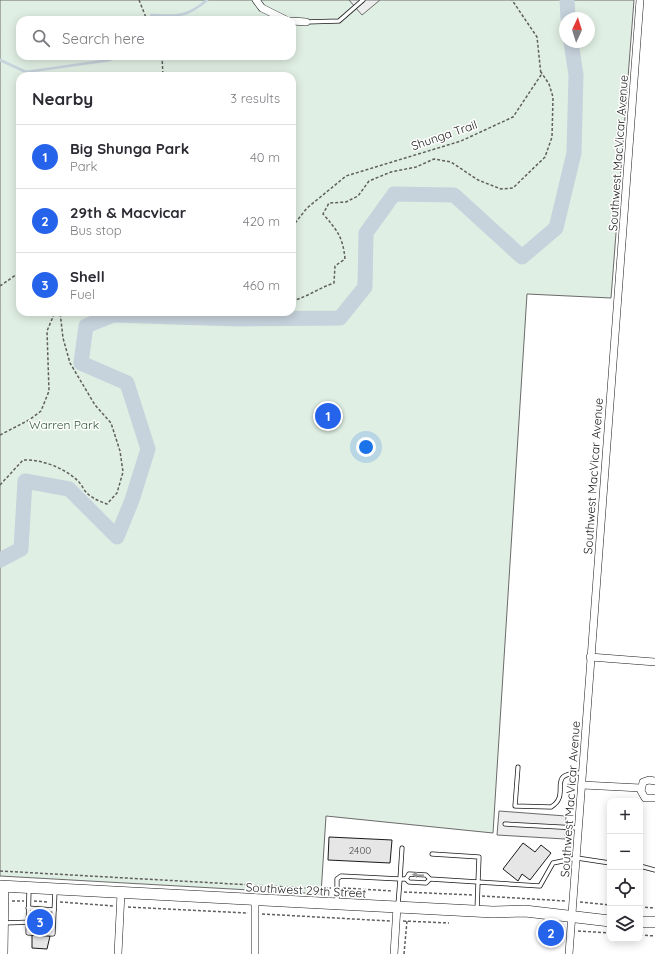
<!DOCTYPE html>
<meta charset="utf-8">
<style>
:root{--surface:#fff;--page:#f7f7f7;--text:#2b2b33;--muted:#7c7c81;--line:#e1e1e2;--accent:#2563eb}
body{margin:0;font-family:Quicksand,sans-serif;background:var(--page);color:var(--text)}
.controls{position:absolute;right:12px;bottom:12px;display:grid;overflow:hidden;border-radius:8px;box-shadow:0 2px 10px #0003}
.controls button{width:36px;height:36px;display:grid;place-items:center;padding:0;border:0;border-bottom:1px solid var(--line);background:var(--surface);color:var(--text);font:20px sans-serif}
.compass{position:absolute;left:559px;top:12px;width:36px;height:36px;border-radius:50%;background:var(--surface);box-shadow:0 2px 10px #0003;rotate:4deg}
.you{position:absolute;left:366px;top:447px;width:14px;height:14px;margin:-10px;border:3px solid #fff;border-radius:50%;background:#1a73e8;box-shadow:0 0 0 6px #1a73e833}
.badge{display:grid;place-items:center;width:26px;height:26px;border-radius:50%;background:var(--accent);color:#fff;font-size:13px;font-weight:700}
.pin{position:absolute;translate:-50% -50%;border:2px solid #fff;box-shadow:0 1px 4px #0006}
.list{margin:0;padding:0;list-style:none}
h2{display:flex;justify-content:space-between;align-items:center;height:52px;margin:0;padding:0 16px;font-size:17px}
h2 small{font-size:13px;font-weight:400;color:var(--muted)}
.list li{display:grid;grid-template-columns:26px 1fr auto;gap:12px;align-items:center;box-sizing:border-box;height:64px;padding:0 16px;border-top:1px solid var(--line)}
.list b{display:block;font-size:15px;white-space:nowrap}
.list p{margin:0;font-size:13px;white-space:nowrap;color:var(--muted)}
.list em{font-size:13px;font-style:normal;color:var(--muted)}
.icon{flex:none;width:22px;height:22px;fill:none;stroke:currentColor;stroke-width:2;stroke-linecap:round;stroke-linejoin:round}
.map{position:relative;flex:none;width:655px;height:954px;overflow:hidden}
.search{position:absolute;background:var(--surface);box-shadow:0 2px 10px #0003;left:16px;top:16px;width:280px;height:44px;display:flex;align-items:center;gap:10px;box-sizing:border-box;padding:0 14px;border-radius:12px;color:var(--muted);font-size:15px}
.panel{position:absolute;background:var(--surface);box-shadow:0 2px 10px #0003;left:16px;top:72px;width:280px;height:244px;border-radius:12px}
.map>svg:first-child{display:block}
.green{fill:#e0efe3;stroke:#6a6a6a;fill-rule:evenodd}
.parking{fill:#ededed;stroke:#6a6a6a}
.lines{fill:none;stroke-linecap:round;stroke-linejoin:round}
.stream{stroke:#c6d2dc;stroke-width:2.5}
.river{stroke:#c6d2dc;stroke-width:15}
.building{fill:#e6e6e6;stroke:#1a1a1a}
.service-casing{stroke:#1a1a1a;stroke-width:5}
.minor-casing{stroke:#1a1a1a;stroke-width:8}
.tertiary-casing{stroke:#1a1a1a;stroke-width:10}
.secondary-casing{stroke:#1a1a1a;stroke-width:12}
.path{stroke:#5f5f5f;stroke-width:1.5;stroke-dasharray:3 2;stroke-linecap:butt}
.service{stroke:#fff;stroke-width:3.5}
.minor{stroke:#fff;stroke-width:7}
.tertiary{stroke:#fff;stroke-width:9}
.secondary{stroke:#fff;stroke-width:11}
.oneway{fill:#989898}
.labels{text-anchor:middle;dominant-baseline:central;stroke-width:3;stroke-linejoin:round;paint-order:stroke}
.number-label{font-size:10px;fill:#4d4d4d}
.street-label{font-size:12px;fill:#1a1a1a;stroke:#fff}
.park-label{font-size:12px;fill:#2b5a34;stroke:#fff}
</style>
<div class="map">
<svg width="655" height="954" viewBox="0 0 655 954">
<rect width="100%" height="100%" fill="#fff"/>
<!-- green -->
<path class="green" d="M 0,0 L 634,0 L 611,298 L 527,294 L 493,833 L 326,816 L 321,894 L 0,876 ZM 565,18 L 589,18 L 589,42 L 565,42 ZM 20,20 L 292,20 L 292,56 L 20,56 ZM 20,76 L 292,76 L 292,312 L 20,312 Z"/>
<!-- parking -->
<g class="parking">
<path d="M 349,0 L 380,0 L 362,15 Z"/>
<path d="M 499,811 L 566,816 L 565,839 L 497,835 Z"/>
</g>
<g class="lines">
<!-- stream -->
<g class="stream">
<path d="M 151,15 C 177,16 186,18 207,0"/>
<path d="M 0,60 L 26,72 L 110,60 L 116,56"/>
</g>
<!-- river -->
<g class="river">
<path d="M 567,0 L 568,18"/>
<path d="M 0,560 L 21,549 L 25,481 L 69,489 L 117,537 L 132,500 L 148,449 L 127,383 L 81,363 L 86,326 L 113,315 L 239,319 L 340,318 L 365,287 L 366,233 L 394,194 L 454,195 L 522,257 L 556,228 L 574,153 L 576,75 L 571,42"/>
</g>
</g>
<!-- building -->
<g class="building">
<path d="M 329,837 L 392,840 L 390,863 L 328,860 Z"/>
<path d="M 523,843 L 535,852 L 541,845 L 551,853 L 530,880 L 522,874 L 518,881 L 503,869 Z"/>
<path d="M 35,914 L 47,915 L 47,931 L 34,931 Z"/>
<path d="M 32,935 L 50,936 L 47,949 L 32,948 Z"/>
</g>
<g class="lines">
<!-- service casing -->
<g class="service-casing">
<g id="service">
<path d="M 306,22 L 339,21 L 363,0"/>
<path d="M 518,767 L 515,806 L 551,807 C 573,794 543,772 583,773"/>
<path d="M 505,824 L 578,828"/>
<path d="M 402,848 L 400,879 L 406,879 L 409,882 L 426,883 L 430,879"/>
<path d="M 640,866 L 655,870"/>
<path d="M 406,879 L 409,874 L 426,875 L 430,879 L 478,882 L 479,857 L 432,854"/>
<path d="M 29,889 L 28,933 L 53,934 L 55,891"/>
<path d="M 337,903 L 337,879 L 341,876 L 400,879 L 398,905"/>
<path d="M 28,908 L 54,910"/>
<path d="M 477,911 L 478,882 L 540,886 L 553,863 L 577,858 L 610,863"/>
<path d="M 3,923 L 34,922"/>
</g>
</g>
<!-- minor casing -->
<g class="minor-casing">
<g id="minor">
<path d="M 256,0 L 262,8 L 286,20"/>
<path d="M 292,21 L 306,22"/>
<path d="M 590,657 L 655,662"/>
<path d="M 655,781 L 649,780 L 643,782 L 641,791 L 645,798 L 655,798"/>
<path d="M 582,785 L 641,788"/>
<path d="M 255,900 L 255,954"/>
<path d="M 118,954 L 121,893"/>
<path d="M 394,954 L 397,907"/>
<path d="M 569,954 L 640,0"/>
</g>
</g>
<!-- tertiary casing -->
<g class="tertiary-casing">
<path id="tertiary" d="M 3,954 L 4,886"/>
</g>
<!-- secondary casing -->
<g class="secondary-casing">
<g id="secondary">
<path d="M 0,886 L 397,907 L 493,912 L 525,911 L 610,921"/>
<path d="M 640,922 L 655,922"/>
</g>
</g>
<!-- path -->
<g class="path">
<path d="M 139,0 L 147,20"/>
<path d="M 162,56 L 163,76"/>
<path d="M 292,227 L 307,208 L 346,176 L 461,141 L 513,117 L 541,75 L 537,37 L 512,0"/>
<path d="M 0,286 L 20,272"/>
<path d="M 292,301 C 307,297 319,288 334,283 L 335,266 L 345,259 C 343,237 337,230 323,214 L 329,203 L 346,202 L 358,196 L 369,181 L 391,172 L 416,167 L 434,159 L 451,162 L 478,180 L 501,189 L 513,188 L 545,157 L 552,137 L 553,97 L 549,84 L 541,72"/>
<path d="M 0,435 L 29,420 L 41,411 L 49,391 L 47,331 L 55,312"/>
<path d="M 0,485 L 23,460 C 41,459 65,468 78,481 C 81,484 83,488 85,491 C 91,498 99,501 107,504 L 117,493 L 123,472 L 120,451 L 111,423 L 95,405 L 70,363 L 63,338 L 60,312"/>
<path d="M 0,871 L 306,888 L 331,888"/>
<path d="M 343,888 L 393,891"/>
<path d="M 404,892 L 473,895"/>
<path d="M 482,896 L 566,901"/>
<path d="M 12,901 L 24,901"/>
<path d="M 34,901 L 48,902"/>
<path d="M 60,902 L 114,906"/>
<path d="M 580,902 L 610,905"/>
<path d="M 128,907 L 248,913"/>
<path d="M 640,907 L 655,908"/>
<path d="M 262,914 L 390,921"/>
<path d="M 403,921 L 449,923"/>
<path d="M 578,931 L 610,933"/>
<path d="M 551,933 L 554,929 L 564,930"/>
<path d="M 640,935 L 655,936"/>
<path d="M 404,954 L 407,921"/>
</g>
<!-- service -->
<use href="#service" class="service"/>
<!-- minor -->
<use href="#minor" class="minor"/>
<!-- tertiary -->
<use href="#tertiary" class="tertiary"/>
<!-- secondary -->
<use href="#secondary" class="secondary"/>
</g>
<!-- one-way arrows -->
<defs><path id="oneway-solid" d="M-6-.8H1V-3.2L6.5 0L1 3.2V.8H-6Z"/></defs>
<use class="oneway" href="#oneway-solid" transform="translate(418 875) rotate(-176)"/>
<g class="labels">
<!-- number labels -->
<g class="number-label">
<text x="360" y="850">2400</text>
</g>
<!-- street labels -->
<g class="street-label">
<text transform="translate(444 135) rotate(-19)">Shunga Trail</text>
<text transform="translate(618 153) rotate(-86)">Southwest MacVicar Avenue</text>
<text transform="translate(593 476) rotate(-86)">Southwest MacVicar Avenue</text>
<text transform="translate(570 799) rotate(-86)">Southwest MacVicar Avenue</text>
<text transform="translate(306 890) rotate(3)">Southwest 29th Street</text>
</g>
<!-- park labels -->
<g class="park-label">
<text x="64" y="424">Warren Park</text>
</g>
</g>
</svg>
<div class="controls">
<button>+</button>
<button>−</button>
<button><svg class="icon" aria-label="locate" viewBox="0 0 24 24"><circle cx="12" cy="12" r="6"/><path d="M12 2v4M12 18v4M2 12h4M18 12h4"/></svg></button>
<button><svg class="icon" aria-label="layers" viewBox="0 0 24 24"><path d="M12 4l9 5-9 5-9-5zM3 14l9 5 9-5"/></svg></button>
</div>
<svg class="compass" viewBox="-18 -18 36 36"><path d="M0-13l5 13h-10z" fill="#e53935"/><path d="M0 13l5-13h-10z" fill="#7c7c81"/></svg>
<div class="you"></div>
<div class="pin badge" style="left:328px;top:416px">1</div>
<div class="pin badge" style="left:551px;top:933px">2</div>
<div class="pin badge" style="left:40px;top:922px">3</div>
<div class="search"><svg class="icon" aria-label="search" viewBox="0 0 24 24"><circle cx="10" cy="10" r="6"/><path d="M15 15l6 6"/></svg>Search here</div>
<section class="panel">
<h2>Nearby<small>3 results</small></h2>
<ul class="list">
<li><span class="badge">1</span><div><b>Big Shunga Park</b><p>Park</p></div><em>40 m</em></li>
<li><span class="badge">2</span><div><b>29th &amp; Macvicar</b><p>Bus stop</p></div><em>420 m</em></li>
<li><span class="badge">3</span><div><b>Shell</b><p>Fuel</p></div><em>460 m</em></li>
</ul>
</section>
</div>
